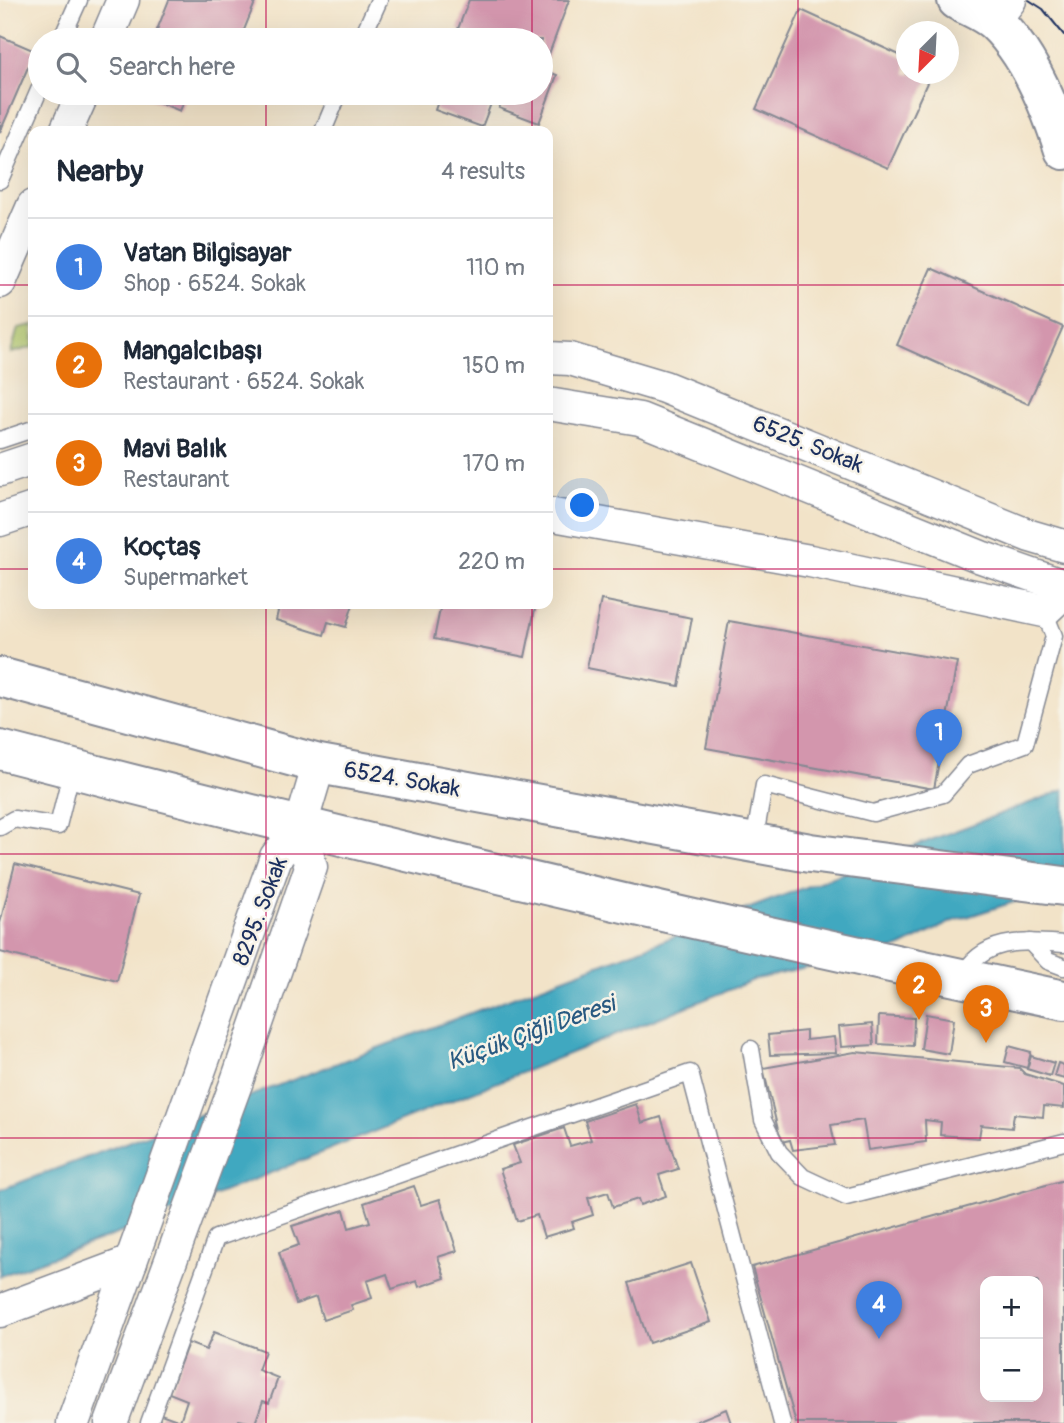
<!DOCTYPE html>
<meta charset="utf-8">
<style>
:root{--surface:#fff;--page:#f6f6f7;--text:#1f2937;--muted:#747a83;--line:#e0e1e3;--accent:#7c3aed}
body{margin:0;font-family:Pangolin,sans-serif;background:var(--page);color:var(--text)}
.controls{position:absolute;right:21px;bottom:21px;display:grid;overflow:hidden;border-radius:14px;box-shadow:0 7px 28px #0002}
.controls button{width:63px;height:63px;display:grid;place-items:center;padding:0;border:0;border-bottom:2px solid var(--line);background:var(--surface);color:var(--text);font:35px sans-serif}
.compass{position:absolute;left:896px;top:21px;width:63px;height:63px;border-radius:50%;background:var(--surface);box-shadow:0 7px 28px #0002;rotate:204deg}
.you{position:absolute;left:583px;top:506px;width:24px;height:24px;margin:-18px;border:5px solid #fff;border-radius:50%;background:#1a73e8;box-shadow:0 0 0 10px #1a73e833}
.badge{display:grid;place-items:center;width:46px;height:46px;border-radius:50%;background:var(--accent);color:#fff;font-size:23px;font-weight:700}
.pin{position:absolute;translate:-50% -58px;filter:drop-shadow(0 2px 4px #0008)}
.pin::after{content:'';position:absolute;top:37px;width:24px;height:21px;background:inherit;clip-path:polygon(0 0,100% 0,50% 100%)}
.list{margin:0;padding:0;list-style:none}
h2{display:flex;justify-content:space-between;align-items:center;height:91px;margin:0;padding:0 28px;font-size:30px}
h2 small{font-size:23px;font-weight:400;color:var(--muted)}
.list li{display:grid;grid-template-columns:46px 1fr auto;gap:21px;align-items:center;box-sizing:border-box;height:98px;padding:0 28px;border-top:2px solid var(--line)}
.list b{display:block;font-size:26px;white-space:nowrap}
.list p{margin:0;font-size:23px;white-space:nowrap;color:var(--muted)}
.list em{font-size:23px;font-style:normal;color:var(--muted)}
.icon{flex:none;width:38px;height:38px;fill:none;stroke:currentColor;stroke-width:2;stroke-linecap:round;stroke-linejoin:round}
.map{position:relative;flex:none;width:1064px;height:1423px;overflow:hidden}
.search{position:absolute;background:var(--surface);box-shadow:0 7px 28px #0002;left:28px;top:28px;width:525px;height:77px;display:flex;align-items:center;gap:18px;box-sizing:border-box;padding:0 24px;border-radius:38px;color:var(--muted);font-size:26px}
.panel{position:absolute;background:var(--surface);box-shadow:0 7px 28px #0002;left:28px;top:126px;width:525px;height:483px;border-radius:14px}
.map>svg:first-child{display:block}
.green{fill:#b1c76c;stroke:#667b65;stroke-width:2}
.water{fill:#40a8c0;stroke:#2e6c8f;stroke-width:2}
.building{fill:#d396ad;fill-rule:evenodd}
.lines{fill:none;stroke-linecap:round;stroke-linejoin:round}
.lane-casing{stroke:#868993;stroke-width:19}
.street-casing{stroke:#868993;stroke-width:35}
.secondary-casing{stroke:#868993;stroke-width:42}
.primary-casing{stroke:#868993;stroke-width:42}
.lane{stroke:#fff;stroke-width:16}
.street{stroke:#fff;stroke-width:32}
.secondary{stroke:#fff;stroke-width:38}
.primary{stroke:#fff;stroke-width:38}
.tram{stroke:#1b2f5e;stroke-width:2}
.grid{fill:none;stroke:#c2185b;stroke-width:2;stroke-opacity:0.55}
.labels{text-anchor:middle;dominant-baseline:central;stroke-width:5;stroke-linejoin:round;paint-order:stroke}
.street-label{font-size:23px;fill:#1b2f5e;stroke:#f7f3e8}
.water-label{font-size:24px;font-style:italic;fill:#285980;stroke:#f7f3e8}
</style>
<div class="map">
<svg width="1064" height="1423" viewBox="0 0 1064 1423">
<rect width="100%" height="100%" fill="#f7f3e8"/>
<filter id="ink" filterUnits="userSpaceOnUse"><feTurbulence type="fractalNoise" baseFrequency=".0143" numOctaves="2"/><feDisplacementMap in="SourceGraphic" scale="14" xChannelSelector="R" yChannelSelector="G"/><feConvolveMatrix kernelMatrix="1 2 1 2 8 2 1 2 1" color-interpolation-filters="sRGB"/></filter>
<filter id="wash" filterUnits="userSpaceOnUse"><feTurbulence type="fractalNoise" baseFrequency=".00686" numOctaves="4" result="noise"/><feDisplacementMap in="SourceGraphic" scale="28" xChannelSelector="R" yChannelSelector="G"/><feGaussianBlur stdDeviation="1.57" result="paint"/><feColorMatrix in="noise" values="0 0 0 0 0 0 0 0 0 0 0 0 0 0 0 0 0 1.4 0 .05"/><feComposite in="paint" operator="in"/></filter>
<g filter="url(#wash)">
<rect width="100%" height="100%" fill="#f2e3c8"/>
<!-- green -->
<path class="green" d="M 33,325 L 33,347 L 11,353 L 18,328 Z"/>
<!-- water -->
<path class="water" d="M 1064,790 L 1064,886 L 951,922 L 899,948 L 756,979 L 125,1231 L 0,1276 L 0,1190 Z"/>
<g id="blocks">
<!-- building -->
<g class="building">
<path d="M 169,0 L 256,0 L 240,40 L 211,32 L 208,40 L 153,40 Z"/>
<path d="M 469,0 L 569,0 L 546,62 L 541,60 L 541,40 L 487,40 L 458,29 Z"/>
<path d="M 801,10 L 906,58 L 906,74 L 931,74 L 888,168 L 756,109 Z"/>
<path d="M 0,36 L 35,51 L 0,132 Z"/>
<path d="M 541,69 L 557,75 L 539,123 L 499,108 L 505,93 L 541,93 Z"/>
<path d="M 136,93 L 187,93 L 180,111 Z"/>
<path d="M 441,93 L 495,93 L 482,127 L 435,110 Z"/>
<path d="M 931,268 L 1063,327 L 1028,404 L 897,345 Z"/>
<path d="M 601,600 L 692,618 L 679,686 L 587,668 Z"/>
<path d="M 270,604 L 353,604 L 346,627 L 328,622 L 324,635 L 276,620 L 279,607 Z"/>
<path d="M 441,604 L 536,604 L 525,657 L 434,639 Z"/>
<path d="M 729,621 L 957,662 L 934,789 L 706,748 Z"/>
<path d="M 15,864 L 139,895 L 117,981 L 0,952 L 0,923 Z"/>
<path d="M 926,1014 L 954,1019 L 949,1054 L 921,1049 Z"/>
<path d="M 879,1016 L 914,1018 L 913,1046 L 878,1044 Z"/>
<path d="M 872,1024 L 874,1045 L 841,1047 L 839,1027 Z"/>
<path d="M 806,1031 L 806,1040 L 834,1037 L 836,1053 L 770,1055 L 768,1035 Z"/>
<path d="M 1009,1046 L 1031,1052 L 1027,1068 L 1005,1062 Z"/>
<path d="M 855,1052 L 1019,1068 L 1025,1074 L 1064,1086 L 1064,1108 L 1044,1106 L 1043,1117 L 1014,1114 L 1012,1128 L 981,1125 L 979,1138 L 940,1135 L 941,1122 L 925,1120 L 926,1142 L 868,1150 L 863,1120 L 831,1125 L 835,1145 L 793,1150 L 790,1140 L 781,1142 L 763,1068 Z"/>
<path d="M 1031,1056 L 1054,1063 L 1050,1076 L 1027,1069 Z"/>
<path d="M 1058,1063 L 1064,1065 L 1064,1079 L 1054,1076 Z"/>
<path d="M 636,1104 L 642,1123 L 661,1117 L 678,1169 L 659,1175 L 666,1196 L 640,1205 L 638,1199 L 613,1207 L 608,1192 L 588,1198 L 593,1215 L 572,1222 L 574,1228 L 544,1237 L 537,1215 L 517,1221 L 500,1169 L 520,1163 L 513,1145 L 564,1128 L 570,1146 L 591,1140 L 585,1121 Z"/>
<path d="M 1064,1180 L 1064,1423 L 796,1423 L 752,1267 ZM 985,1281 L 1038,1281 L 1038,1397 L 985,1397 Z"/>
<path d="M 414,1186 L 421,1205 L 440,1199 L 457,1251 L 438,1257 L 445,1278 L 419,1287 L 417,1281 L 392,1289 L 387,1274 L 367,1281 L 372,1298 L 351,1305 L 353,1310 L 323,1320 L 316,1297 L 296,1304 L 279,1252 L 299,1245 L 292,1226 L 344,1210 L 349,1228 L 370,1222 L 364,1203 Z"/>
<path d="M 691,1263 L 711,1322 L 649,1343 L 629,1283 Z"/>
<path d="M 214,1332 L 265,1351 L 258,1370 L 278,1378 L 269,1403 L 263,1401 L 255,1423 L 239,1420 L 237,1423 L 158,1423 L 161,1414 L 180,1421 L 187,1400 L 169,1393 L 188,1343 L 206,1350 Z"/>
<path d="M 726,1409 L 731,1423 L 692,1423 Z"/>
</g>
</g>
</g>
<g filter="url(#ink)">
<use href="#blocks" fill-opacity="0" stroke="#868993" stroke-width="2"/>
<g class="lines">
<!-- lane casing -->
<g class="lane-casing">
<g id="lane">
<path d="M 61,40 L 79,0"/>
<path d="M 361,40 L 379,0"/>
<path d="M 323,131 L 339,93"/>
<path d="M 0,180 L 40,88"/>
<path d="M 0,440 L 33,429"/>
<path d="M 0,827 L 14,819 L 58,826 L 72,769"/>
<path d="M 754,842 L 764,785 L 873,813 L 943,794 L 968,765 L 1025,744 L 1054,636 L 1044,611"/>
<path d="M 1030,942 L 1048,961 L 1064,967"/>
<path d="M 961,978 C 983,937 1022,941 1064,944"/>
<path d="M 751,1049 L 763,1120 L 779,1152 L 803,1177 L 846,1197 L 1064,1142"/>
<path d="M 149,1423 L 216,1238 L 690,1073 L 782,1423"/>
</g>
</g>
<!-- street casing -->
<g class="street-casing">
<g id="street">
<path d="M 994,21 L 1010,0"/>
<path d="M 106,40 L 123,0"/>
<path d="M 66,131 L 83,93"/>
<path d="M 0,282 L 33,206"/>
<path d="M 548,358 L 570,359 L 664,387 L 1030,536 L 1064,546"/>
<path d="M 548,404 L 640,419 L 981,557 L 1064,586"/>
<path d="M 0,470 L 33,459"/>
<path d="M 548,514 L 810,561 L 1044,611 L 1064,592"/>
<path d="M 0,520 L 33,509"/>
<path d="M 0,1311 L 131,1262"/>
<path d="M 73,1423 L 276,857 L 300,828 L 319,764"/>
<path d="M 111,1423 L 237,1081 L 311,867 L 300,828"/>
</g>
</g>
<!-- secondary casing -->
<g class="secondary-casing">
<g id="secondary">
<path d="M 0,677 L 319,764 L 810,853 L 1064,886"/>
<path d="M 0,750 C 353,842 707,925 1064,1000"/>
</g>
</g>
<!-- primary casing -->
<g class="primary-casing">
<path id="primary" d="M 957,0 C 969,7 985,13 995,22 C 1029,54 1050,106 1064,150"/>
</g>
<!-- lane -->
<use href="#lane" class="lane"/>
<!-- street -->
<use href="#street" class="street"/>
<!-- secondary -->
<use href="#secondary" class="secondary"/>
<!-- primary -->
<use href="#primary" class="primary"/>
<!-- tram -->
<path class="tram" d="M 1029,0 L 1043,9 L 1064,35"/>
</g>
</g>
<!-- grid -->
<path class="grid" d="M 266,0 L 266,40M 532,0 L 532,40M 798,0 L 798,1423M 266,93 L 266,131M 532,93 L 532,131M 0,285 L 33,285M 548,285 L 1064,285M 0,569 L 33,569M 548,569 L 1064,569M 266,604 L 266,1423M 532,604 L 532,1423M 0,854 L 1064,854M 0,1138 L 1064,1138"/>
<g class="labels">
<!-- street labels -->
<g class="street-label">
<text transform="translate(808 444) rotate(22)">6525. Sokak</text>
<text transform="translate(402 779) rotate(10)">6524. Sokak</text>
<text transform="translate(260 911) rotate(-69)">8295. Sokak</text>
</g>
<!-- water labels -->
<g class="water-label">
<text transform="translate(531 1033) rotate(-20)">Küçük Çiğli Deresi</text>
</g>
</g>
</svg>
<div class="controls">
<button>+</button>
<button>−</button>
</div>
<svg class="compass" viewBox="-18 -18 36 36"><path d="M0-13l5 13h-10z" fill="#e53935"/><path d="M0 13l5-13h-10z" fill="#747a83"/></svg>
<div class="you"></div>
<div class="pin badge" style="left:939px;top:767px;background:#3f7fe0">1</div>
<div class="pin badge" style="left:919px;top:1020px;background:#e8710a">2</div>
<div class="pin badge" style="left:986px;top:1043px;background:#e8710a">3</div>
<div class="pin badge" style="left:879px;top:1339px;background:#3f7fe0">4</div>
<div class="search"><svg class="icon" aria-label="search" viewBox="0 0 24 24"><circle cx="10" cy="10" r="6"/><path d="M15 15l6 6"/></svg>Search here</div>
<section class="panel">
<h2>Nearby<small>4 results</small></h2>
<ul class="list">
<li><span class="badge" style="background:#3f7fe0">1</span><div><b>Vatan Bilgisayar</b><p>Shop · 6524. Sokak</p></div><em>110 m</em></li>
<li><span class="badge" style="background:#e8710a">2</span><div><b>Mangalcıbaşı</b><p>Restaurant · 6524. Sokak</p></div><em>150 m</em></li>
<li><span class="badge" style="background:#e8710a">3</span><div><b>Mavi Balık</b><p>Restaurant</p></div><em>170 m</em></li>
<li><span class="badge" style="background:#3f7fe0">4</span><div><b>Koçtaş</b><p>Supermarket</p></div><em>220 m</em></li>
</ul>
</section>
</div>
